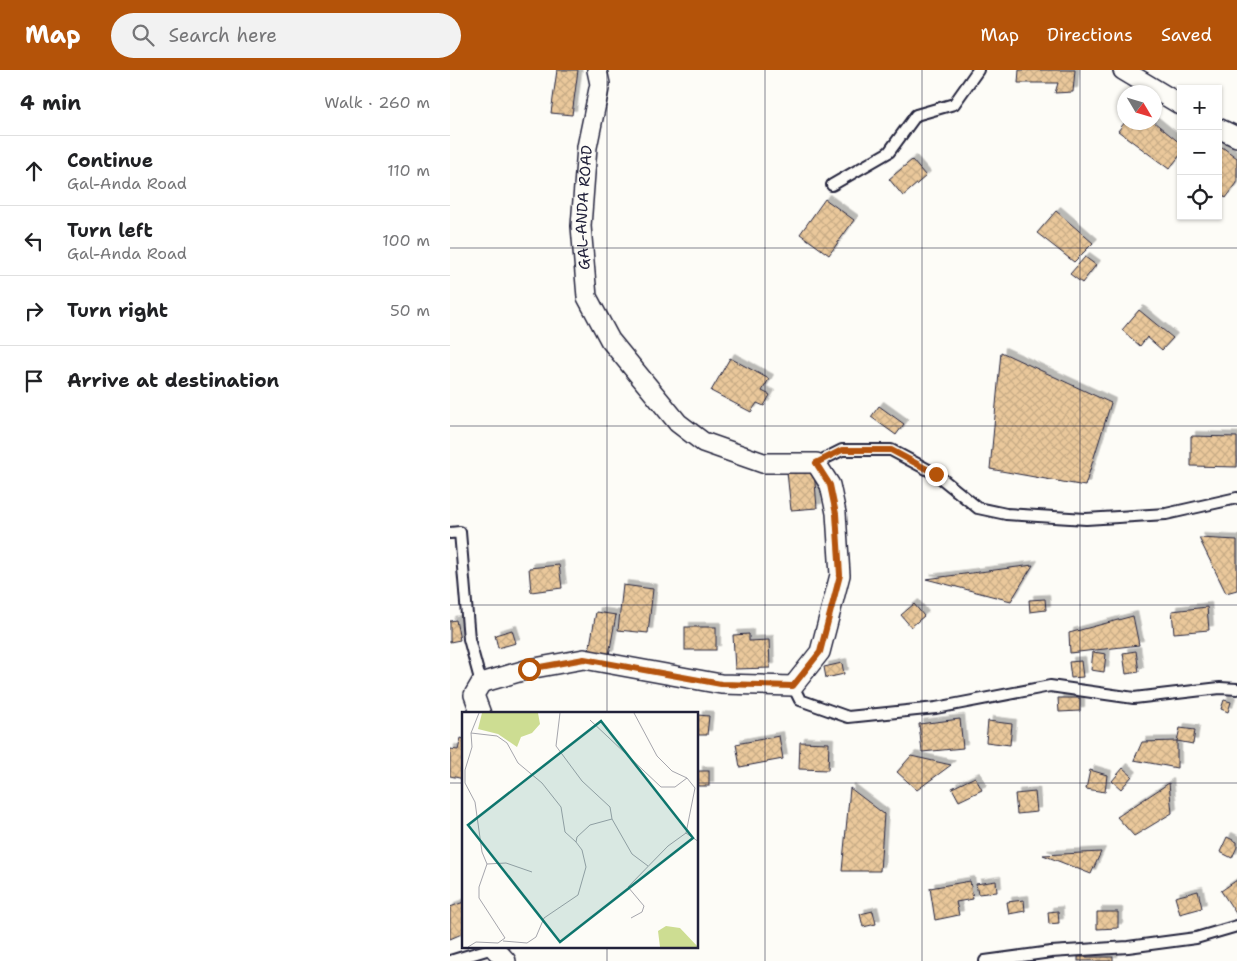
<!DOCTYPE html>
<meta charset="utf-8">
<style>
:root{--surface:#fff;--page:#f2f2f2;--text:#202124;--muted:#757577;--line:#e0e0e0;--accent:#b45309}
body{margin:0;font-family:"Shantell Sans",sans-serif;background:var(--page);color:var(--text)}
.controls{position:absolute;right:15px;top:15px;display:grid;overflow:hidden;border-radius:0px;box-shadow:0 1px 4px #0004}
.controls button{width:45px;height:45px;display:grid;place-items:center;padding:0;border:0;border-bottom:1px solid var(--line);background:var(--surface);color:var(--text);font:25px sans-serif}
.compass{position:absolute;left:667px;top:15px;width:45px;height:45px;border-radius:50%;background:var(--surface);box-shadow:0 1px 4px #0004;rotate:128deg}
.stop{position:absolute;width:15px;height:15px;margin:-11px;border:4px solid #b45309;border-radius:50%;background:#fff}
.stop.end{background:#b45309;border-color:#fff;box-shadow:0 1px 5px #0008}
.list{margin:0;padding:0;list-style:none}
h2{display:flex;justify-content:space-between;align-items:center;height:65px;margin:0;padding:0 20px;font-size:21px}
h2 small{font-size:16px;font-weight:400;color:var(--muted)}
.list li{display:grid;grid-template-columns:32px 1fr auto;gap:15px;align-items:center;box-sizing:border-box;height:70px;padding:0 20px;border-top:1px solid var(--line)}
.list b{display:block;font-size:19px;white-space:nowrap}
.list p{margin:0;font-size:16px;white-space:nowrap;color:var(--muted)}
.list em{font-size:16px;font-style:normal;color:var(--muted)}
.icon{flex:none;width:28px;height:28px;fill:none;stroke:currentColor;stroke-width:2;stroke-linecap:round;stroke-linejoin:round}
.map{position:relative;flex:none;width:787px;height:891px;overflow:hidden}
header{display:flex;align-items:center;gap:30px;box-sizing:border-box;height:70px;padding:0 25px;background:var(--accent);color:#fff}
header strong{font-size:24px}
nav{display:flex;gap:28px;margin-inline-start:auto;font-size:18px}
.search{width:350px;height:45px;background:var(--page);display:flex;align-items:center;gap:12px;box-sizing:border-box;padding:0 18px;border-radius:28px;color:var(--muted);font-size:19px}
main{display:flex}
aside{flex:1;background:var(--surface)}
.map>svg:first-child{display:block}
.building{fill:url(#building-cross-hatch);stroke:#22223b;filter:url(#shadow)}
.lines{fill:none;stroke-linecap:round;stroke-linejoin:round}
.service-casing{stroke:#22223b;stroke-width:14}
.minor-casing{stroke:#22223b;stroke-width:22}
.service{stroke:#fdfcf7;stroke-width:10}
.minor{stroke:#fdfcf7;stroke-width:19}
.route{stroke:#b45309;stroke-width:6}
.grid{fill:none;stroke:#22223b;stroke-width:1;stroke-opacity:0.55}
.labels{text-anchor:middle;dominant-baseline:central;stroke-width:4.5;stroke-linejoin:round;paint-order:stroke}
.street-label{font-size:15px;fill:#22223b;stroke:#fdfcf7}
.inset-road{fill:none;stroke:#a5a5ac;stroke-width:1}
.view{fill:#0f766e;fill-opacity:0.15;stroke:#0f766e;stroke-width:2.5}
.inset-edge{fill:none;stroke:#22223b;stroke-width:2.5}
</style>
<header>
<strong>Map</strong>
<div class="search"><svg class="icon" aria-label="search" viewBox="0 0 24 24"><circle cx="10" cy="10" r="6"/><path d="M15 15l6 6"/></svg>Search here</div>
<nav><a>Map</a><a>Directions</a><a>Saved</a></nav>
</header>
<main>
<aside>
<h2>4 min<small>Walk · 260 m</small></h2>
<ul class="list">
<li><svg class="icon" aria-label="ahead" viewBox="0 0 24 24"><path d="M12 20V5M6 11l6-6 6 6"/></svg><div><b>Continue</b><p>Gal-Anda Road</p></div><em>110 m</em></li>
<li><svg class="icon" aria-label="left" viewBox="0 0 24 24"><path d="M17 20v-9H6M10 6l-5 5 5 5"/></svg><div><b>Turn left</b><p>Gal-Anda Road</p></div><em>100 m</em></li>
<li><svg class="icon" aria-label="right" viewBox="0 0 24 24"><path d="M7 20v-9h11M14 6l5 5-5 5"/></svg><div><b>Turn right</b></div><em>50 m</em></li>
<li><svg class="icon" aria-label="arrive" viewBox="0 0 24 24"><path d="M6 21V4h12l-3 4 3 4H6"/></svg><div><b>Arrive at destination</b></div></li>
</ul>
</aside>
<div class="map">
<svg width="787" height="891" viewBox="0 0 787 891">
<defs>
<pattern id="building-cross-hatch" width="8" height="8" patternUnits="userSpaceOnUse" patternTransform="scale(1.25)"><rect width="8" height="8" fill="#eac89b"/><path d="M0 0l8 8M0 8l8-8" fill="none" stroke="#c8ac86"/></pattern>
<filter id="shadow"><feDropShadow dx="4.5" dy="-4.5" stdDeviation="0" flood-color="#0004"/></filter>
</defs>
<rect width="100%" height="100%" fill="#fdfcf7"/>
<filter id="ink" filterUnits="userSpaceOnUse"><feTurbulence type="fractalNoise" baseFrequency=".02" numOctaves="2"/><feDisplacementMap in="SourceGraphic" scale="10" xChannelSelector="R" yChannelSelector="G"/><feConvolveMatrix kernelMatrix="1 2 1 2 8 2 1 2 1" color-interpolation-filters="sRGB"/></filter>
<g filter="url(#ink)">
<!-- building -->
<g class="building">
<path d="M 107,0 L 128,0 L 122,45 L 101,43 Z"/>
<path d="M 569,0 L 625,0 L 623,22 L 605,23 L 608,13 L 568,13 Z"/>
<path d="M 675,52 L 704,52 L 731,74 L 731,84 L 719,99 L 668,61 Z"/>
<path d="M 768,74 L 787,88 L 787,113 L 776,128 L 768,122 Z"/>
<path d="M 462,90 L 476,106 L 453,126 L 439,109 Z"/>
<path d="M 375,129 L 404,150 L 379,185 L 350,164 Z"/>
<path d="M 606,141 L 643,173 L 624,192 L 587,163 Z"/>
<path d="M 635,187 L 646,195 L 632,213 L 620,204 Z"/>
<path d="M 689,240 L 723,268 L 712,280 L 697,267 L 690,276 L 672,260 Z"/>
<path d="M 551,282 L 661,333 L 635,416 L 540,399 Z"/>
<path d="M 280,288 L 319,309 L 312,321 L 320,325 L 314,336 L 307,333 L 301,342 L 261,321 Z"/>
<path d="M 429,336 L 454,354 L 446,365 L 421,347 Z"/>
<path d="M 741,366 L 787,367 L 787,397 L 741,396 Z"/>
<path d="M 364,400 L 367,438 L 341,440 L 337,402 Z"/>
<path d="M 749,468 L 787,470 L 787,520 L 776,523 Z"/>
<path d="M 109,495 L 112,518 L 81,522 L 79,498 Z"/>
<path d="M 583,495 L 561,531 L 476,509 Z"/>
<path d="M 173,515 L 203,519 L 198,563 L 168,560 Z"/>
<path d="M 595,529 L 596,540 L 580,542 L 579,530 Z"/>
<path d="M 464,534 L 474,546 L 461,557 L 451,545 Z"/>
<path d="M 757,537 L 759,560 L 724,563 L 722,541 Z"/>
<path d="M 146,542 L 166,545 L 159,585 L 139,581 Z"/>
<path d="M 683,546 L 689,575 L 620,583 L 619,563 Z"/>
<path d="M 6,550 L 10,570 L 0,572 L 0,551 Z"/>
<rect x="235" y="557" width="31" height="23"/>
<path d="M 62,560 L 66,573 L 48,578 L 45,565 Z"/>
<path d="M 299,564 L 299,571 L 319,570 L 320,598 L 285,599 L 283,565 Z"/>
<path d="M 686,581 L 689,602 L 676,604 L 673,583 Z"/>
<path d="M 643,582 L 656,584 L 654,602 L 641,600 Z"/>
<path d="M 631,591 L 633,607 L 621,608 L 619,592 Z"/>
<path d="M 392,593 L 394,604 L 376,608 L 374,597 Z"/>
<path d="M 608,628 L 630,628 L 630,641 L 609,642 Z"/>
<path d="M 774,630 L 781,632 L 778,642 L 771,639 Z"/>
<path d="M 248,645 L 259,646 L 257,665 L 248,665 Z"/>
<path d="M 510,649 L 513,678 L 472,682 L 469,654 Z"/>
<path d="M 538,651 L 562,654 L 560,675 L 536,672 Z"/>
<path d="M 730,658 L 745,660 L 743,674 L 727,671 Z"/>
<path d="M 329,666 L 333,689 L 290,697 L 286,674 Z"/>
<path d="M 11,668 L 14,669 L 14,709 L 0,706 L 0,679 L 8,680 Z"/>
<path d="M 727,671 L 727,698 L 684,690 L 692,672 Z"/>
<path d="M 350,672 L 379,673 L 378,700 L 349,699 Z"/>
<path d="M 461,686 L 501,695 L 467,720 L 447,702 Z"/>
<path d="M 673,698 L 682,706 L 671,719 L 662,711 Z"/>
<path d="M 640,700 L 657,705 L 655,722 L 636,719 Z"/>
<rect x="248" y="701" width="11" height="15"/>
<path d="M 525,707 L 532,720 L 509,731 L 502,718 Z"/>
<path d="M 719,713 L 722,743 L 684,766 L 667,747 Z"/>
<path d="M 400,718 L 434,744 L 430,801 L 392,801 Z"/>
<path d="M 585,722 L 587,742 L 567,744 L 565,724 Z"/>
<path d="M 777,767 L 787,772 L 787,777 L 782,788 L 770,782 Z"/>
<path d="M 651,782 L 641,804 L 593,785 Z"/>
<path d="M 787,810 L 787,845 L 771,821 Z"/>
<path d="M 520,811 L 523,829 L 506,832 L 509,845 L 485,850 L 480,818 Z"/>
<path d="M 546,811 L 547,822 L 528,824 L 526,814 Z"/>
<path d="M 748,821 L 752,838 L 730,844 L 725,827 Z"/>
<path d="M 574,830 L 575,841 L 559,844 L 557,832 Z"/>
<path d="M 14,832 L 14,863 L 0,869 L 0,837 Z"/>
<path d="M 423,841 L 426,854 L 413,857 L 410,844 Z"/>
<path d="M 608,841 L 609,853 L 599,854 L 598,842 Z"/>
<path d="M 647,842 L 668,842 L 668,858 L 647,859 Z"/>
<rect x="628" y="887" width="35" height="4"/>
</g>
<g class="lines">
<!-- service casing -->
<g class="service-casing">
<g id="service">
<path d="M 382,115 L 439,82 L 466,45 L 504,34 L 528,0"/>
<path d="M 366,393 L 392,380 L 441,380 L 486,404 L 528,438 L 556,444 L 636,449 L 716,444 L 787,428"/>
<path d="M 0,463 L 10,462 L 19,569 L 31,613"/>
<path d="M 343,616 L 350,630 L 398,647 L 486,638 L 600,616 L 684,628 L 770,618 L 787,619"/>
<path d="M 0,891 L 43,878"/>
<path d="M 535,891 L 601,882 L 678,877 L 746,868 L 787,856"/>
</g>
</g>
<!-- minor casing -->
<g class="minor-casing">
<g id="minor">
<path d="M 673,0 L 731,35"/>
<path d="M 768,58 L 787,67"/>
<path id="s1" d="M 31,644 L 24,625 L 31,613 L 79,599 L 134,589 L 271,614 L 343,616 L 370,582 L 390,505 L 386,443 L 380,415 L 366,393 L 313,393 L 253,372 L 228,353 L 160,270 L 137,227 L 131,156 L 137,77 L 150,14 L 147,0"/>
<path d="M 43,877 L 56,891"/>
</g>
</g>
<!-- service -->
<use href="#service" class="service"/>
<!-- minor -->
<use href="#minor" class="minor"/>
</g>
</g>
<g class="lines" filter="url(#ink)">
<!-- route -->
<path class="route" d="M 79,599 L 134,589 L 271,614 L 343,616 L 370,582 L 390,505 L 386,444 L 380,415 L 366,393 L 392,380 L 441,380 L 486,404"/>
</g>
<!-- grid -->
<path class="grid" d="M 157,0 L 157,644M 315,0 L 315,891M 472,0 L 472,891M 630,0 L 630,891M 0,178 L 787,178M 0,356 L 787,356M 0,535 L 787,535M 0,713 L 14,713M 248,713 L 787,713M 157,877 L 157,891"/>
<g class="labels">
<!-- street labels -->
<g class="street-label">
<text stroke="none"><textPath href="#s1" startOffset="985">GAL-ANDA ROAD</textPath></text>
</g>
</g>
<!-- overview -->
<g transform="translate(12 642)">
<rect width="236" height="236" fill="#fdfcf7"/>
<path d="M 20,1 L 76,1 L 78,12 L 70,21 L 59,25 L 55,35 L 36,22 L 16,17 Z" fill="#cddd92"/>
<path d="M 204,214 L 218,216 L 236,235 L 198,235 L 196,219 Z" fill="#cddd92"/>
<path class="inset-road" d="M 98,1 L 94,34 L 120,69 L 148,95 L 150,107M 128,8 L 199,75 L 213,75 L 225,66M 9,21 L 35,24 L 45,31 L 56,51 L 80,71 L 99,95 L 103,120 L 114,130M 9,21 L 17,1M 150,107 L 170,142 L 186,154M 224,121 L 237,130M 25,152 L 44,151 L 70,160M 169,206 L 180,200 L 182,194 L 166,175 L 206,134 L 224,121 L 233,76 L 225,66 L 210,59 L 195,44 L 172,1M 41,229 L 65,231 L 74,225 L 82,206 L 116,183 L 124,155 L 120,138 L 114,130 L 115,125 L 128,113 L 150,107M 6,235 L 14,230 L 36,231 L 43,226 L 17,186 L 17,175 L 25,152 L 20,140 L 13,90 L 3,71 L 3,58 L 10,35 L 9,21"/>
<path class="view" d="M 139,9 L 231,126 L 98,230 L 6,113 Z"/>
<rect width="236" height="236" class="inset-edge"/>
</g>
</svg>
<div class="controls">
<button>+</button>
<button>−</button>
<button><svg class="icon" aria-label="locate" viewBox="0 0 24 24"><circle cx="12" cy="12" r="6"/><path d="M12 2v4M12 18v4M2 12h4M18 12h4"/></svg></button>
</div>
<svg class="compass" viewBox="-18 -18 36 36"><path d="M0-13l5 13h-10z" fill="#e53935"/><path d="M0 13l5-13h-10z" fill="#757577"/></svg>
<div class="stop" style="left:79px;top:599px"></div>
<div class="stop end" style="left:486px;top:404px"></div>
</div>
</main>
